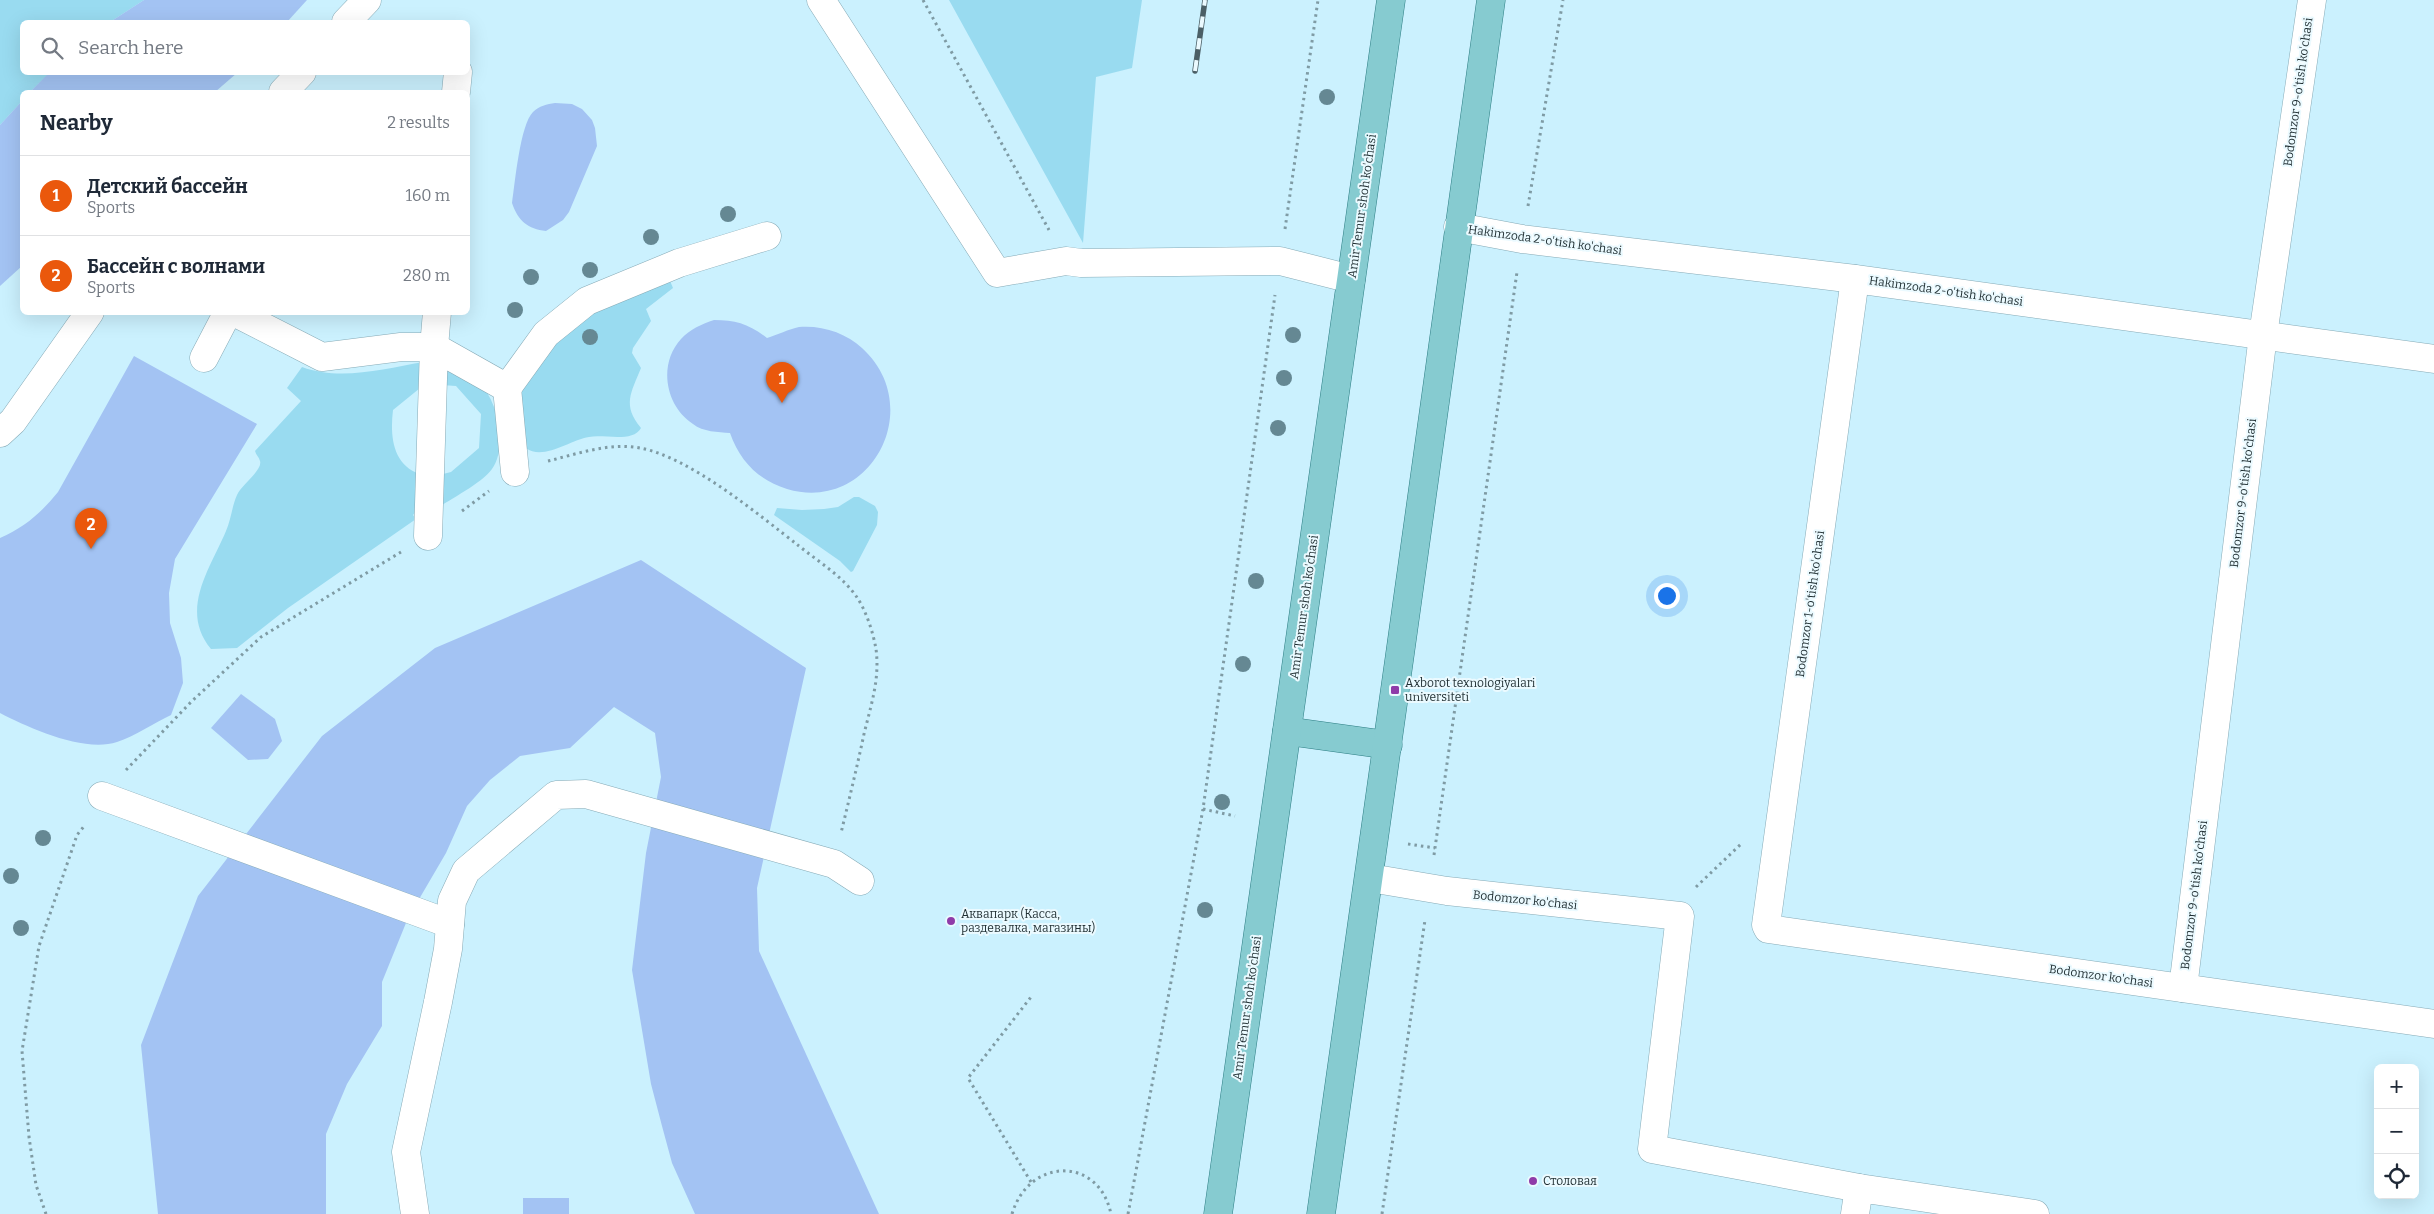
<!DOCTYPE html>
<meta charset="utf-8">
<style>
:root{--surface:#fff;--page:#f6f6f7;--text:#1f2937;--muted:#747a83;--line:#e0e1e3;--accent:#ea580c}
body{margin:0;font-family:Bitter,serif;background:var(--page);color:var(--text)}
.controls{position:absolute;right:15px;bottom:15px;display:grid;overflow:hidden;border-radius:8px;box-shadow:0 5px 20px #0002}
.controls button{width:45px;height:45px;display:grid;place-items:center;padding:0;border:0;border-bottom:1px solid var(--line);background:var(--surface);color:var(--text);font:25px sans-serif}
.you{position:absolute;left:1666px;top:595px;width:18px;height:18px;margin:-12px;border:4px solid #fff;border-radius:50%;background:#1a73e8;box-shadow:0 0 0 8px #1a73e833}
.badge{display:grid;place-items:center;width:32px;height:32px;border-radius:50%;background:var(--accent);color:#fff;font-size:16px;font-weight:700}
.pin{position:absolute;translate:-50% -41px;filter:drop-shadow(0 1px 2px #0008)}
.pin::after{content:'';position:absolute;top:26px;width:18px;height:15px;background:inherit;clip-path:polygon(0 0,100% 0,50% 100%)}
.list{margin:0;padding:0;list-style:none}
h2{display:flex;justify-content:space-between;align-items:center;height:65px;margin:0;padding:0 20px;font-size:21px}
h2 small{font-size:16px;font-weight:400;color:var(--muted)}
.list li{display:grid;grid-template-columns:32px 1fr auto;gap:15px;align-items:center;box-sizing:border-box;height:80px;padding:0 20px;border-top:1px solid var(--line)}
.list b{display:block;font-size:19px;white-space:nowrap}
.list p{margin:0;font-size:16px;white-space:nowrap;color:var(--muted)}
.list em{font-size:16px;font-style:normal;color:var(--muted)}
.icon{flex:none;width:28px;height:28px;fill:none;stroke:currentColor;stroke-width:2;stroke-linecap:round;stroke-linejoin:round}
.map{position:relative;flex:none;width:2434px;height:1214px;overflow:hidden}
.search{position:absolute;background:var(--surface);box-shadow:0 5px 20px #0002;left:20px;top:20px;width:450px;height:55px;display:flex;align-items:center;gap:12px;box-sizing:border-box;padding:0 18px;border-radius:8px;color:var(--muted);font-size:19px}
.panel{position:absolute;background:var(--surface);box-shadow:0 5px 20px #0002;left:20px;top:90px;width:450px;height:225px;border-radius:8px}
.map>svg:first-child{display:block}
.green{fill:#99dbf0}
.water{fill:#a3c3f3}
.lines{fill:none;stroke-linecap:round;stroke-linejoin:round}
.minor-casing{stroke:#86aab6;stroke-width:29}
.major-casing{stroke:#2d7e84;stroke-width:29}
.path{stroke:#7f9ba4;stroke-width:3;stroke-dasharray:2.5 4;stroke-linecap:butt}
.minor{stroke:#fff;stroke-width:28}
.major{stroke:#86cbd0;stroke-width:28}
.rail-casing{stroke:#4b5f66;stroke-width:5.5}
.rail{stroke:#ebfaff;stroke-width:4;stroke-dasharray:11;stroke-linecap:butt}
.tree{fill:#658893}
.poi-dot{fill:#8f3ba9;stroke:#ebfaff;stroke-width:2}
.labels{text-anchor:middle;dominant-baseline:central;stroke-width:4;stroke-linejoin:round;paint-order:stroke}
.street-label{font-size:12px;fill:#1f2e32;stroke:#ebfaff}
.poi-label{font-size:12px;fill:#1f2e32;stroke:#ebfaff;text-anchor:start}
</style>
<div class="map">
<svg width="2434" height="1214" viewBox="0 0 2434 1214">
<rect width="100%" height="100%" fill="#cbf1fe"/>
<!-- green -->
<g class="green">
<path d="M 0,0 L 144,0 L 110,22 L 22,22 L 22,72 L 50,73 L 30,92 L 22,92 L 22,101 L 0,125 Z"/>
<path d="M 949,0 L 1142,0 L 1132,68 L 1096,77 L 1083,243 Z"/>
<path d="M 668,276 L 673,288 L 646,309 L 651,321 L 633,348 L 632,353 L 641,368 C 631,393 622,405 641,428 C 633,443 604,434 589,437 C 570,440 543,461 526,448 L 519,381 L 522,373 L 591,309 Z"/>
<path d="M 423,362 L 425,384 L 393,410 C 390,435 392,465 420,474 L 415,495 L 423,504 L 413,515 L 416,519 L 288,608 L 237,648 L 211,649 C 179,610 210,569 226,531 C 231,520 232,506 237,495 C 241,485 263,470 260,461 C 259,457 256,455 255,451 L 301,401 L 287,388 L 302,367 C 340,381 384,369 423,362 Z"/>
<path d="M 438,362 C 451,368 469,374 479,383 C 498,400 508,447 492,469 C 481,484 450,499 433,511 L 435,476 L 451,472 L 479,448 L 481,414 L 456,386 L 442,385 Z"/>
<path d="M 854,497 L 859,497 L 875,506 L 878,512 L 877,525 L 853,571 L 851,572 L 840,561 L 774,515 L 777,508 L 802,510 L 824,509 L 838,507 Z"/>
</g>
<!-- water -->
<g class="water">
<path d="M 144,0 L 307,0 L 287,22 L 110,22 Z"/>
<path d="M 50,72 L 237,72 L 237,73 L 215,92 L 30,92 Z"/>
<path d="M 22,101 L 22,266 L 0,286 L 0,125 Z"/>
<path d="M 555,103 L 572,104 L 582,109 L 592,120 L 595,128 L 597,146 L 569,212 L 563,220 L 546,231 C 528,229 518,221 512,203 C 515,183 520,125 533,112 C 539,106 547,104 555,103 Z"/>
<path d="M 714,320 C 736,320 749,324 767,338 C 777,335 789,329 799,327 C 822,325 846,333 862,348 C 927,407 871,514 787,489 C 758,480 740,461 730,433 C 718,432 703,432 693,424 C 665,406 658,364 681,339 C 690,329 702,324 714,320 Z"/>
<path d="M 134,356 L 257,424 L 175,559 L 169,593 L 170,623 L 181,658 L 183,683 L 171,715 C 154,723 135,736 117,742 C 84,753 29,728 0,713 L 0,538 C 25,527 41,513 58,492 Z"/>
<path d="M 641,560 L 806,668 L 757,888 L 759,951 L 879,1214 L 695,1214 L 672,1163 L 662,1126 L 651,1084 L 632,970 L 646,853 L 661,777 L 655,733 L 614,707 L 570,748 L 520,756 L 490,780 L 467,806 L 446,853 L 408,918 L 382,982 L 382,1026 L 347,1084 L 326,1134 L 326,1214 L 158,1214 L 141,1045 L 198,896 L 322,736 L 435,648 Z"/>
<path d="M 241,694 L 275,719 L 282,741 L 268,759 L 248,760 L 211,728 Z"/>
<rect x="523" y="1198" width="46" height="16"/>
</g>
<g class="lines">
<!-- minor casing -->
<g class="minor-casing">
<g id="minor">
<path d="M 821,0 L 997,273 L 1066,261 L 1081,263 L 1280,261 L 1351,279"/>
<path d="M 346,22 L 367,0"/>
<path d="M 283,92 L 302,72"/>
<path d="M 456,92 L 458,72"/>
<path d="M 1458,227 L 1522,239 L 1855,279 L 2434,359"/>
<path d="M 1855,279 L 1766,925 L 1768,929 L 2434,1024"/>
<path d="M 234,312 L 322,357 L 401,347 L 434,347 L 437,312"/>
<path d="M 204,358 L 228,312"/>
<path d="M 507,388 L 515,472"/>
<path d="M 0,433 L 13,421 L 90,312"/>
<path d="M 428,536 L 434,347 L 507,388 L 546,334 L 587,301 L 679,263 L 767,236"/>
<path d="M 102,796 L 450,924"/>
<path d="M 1370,878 L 1447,891 L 1680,916 L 1652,1149 L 1859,1188"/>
<path d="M 2183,988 L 2263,335 L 2312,0"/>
<path d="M 415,1214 L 406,1152 L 438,1002 L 448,949 L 452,901 L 466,871 L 556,795 L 586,794 L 834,864 L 860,881"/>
<path d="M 1855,1214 L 1859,1188 L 2035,1214"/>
</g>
</g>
<!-- major casing -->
<g class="major-casing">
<g id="major">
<path d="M 1287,731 L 1388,745"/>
<path d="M 1218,1214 L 1391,0"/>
<path d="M 1321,1214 C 1381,810 1432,404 1491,0"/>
</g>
</g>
<!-- path -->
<g class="path">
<path d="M 923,0 L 1049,230"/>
<path d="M 1528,206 L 1563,0"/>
<path d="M 1285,229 L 1318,0"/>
<path d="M 548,461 C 577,454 610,442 640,448 C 690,457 759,515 799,546 C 819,562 842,576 856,596 C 866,610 873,632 876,649 C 880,679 871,705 864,734 C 857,767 849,800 841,833"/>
<path d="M 462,511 L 489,491"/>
<path d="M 126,770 L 191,702 L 261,637 L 401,552"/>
<path d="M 1203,809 L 1235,816"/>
<path d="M 1408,844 L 1435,848"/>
<path d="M 1434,855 L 1517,272"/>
<path d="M 1696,887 L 1742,843"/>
<path d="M 1031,1182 L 968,1078 L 1031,997"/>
<path d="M 46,1214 L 36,1185 L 29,1137 L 22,1051 L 39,946 L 77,835 L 85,825"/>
<path d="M 1012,1214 C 1029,1157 1099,1156 1111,1214"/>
<path d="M 1128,1214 L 1203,809 L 1275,295"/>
<path d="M 1382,1214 L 1425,920"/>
</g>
<!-- minor -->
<use href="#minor" class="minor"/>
<!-- major -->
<use href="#major" class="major"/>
<!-- rail casing -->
<g class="rail-casing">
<path id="rail" d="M 1195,71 L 1205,0"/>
</g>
<!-- rail -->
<use href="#rail" class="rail"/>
</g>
<!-- trees -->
<g class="tree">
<circle cx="1327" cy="97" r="8"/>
<circle cx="728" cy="214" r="8"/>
<circle cx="651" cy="237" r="8"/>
<circle cx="590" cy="270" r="8"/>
<circle cx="531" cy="277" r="8"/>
<circle cx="515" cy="310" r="8"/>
<circle cx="1293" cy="335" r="8"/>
<circle cx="590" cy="337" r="8"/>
<circle cx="1284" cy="378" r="8"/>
<circle cx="1278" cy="428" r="8"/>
<circle cx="1256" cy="581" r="8"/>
<circle cx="1243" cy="664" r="8"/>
<circle cx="1222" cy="802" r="8"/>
<circle cx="43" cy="838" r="8"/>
<circle cx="11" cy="876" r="8"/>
<circle cx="1205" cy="910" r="8"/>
<circle cx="21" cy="928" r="8"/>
</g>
<!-- markers -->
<g class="poi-dot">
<rect x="1390" y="685" width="10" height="10" rx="2.5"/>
<circle cx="951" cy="921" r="5"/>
<circle cx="1533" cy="1181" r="5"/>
</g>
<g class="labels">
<!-- street labels -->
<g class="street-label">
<text transform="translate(2298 92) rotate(-82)">Bodomzor 9-o'tish ko'chasi</text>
<text transform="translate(1362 206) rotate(-82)">Amir Temur shoh ko'chasi</text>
<text transform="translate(1545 240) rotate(8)">Hakimzoda 2-o'tish ko'chasi</text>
<text transform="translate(1946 291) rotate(8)">Hakimzoda 2-o'tish ko'chasi</text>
<text transform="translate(2243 493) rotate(-83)">Bodomzor 9-o'tish ko'chasi</text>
<text transform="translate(1810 604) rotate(-82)">Bodomzor 1-o'tish ko'chasi</text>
<text transform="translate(1304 607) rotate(-82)">Amir Temur shoh ko'chasi</text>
<text transform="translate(2194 895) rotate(-83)">Bodomzor 9-o'tish ko'chasi</text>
<text transform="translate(1525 900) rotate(6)">Bodomzor ko'chasi</text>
<text transform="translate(2101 976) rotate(8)">Bodomzor ko'chasi</text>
<text transform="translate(1247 1008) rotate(-82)">Amir Temur shoh ko'chasi</text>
</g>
<!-- poi labels -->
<g class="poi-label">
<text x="1405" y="683">Axborot texnologiyalari<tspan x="1405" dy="14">universiteti</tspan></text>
<text x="961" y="914">Аквапарк (Касса,<tspan x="961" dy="14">раздевалка, магазины)</tspan></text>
<text x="1543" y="1181">Столовая</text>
</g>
</g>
</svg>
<div class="controls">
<button>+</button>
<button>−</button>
<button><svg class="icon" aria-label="locate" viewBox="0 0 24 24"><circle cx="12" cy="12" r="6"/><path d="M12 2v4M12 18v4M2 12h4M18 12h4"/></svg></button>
</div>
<div class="you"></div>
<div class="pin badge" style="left:782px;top:403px">1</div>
<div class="pin badge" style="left:91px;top:549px">2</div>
<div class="search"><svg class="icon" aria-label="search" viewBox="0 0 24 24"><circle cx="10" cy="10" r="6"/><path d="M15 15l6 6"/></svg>Search here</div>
<section class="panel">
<h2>Nearby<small>2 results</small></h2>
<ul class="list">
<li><span class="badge">1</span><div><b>Детский бассейн</b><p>Sports</p></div><em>160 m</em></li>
<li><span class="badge">2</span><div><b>Бассейн с волнами</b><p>Sports</p></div><em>280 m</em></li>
</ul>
</section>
</div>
